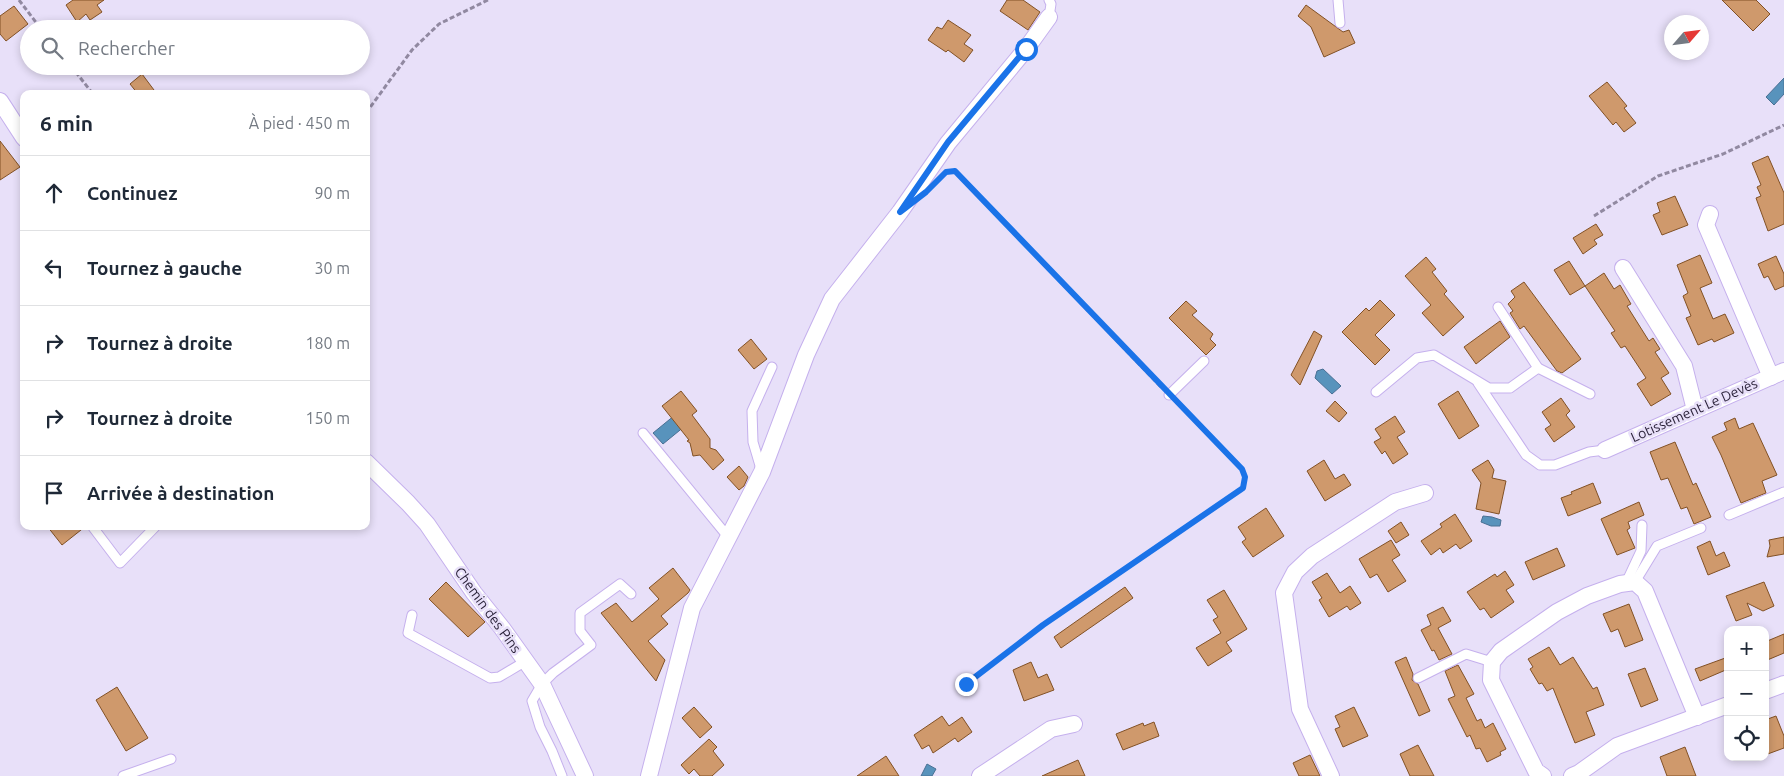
<!DOCTYPE html>
<html lang="fr">
<meta charset="utf-8">
<style>
:root{--surface:#fff;--page:#f6f6f7;--text:#1f2937;--muted:#747a83;--line:#e0e1e3}
body{margin:0;font-family:Ubuntu,sans-serif;background:var(--page);color:var(--text)}
.controls{position:absolute;right:15px;bottom:15px;display:grid;overflow:hidden;border-radius:10px;box-shadow:0 2px 8px #0003}
.controls button{width:45px;height:45px;display:grid;place-items:center;padding:0;border:0;border-bottom:1px solid var(--line);background:var(--surface);color:var(--text);font:25px sans-serif}
.compass{position:absolute;left:1664px;top:15px;width:45px;height:45px;border-radius:50%;background:var(--surface);box-shadow:0 2px 8px #0003;rotate:62deg}
.stop{position:absolute;width:15px;height:15px;margin:-11px;border:4px solid #1a73e8;border-radius:50%;background:#fff}
.stop.end{background:#1a73e8;border-color:#fff;box-shadow:0 1px 5px #0008}
.list{margin:0;padding:0;list-style:none}
h2{display:flex;justify-content:space-between;align-items:center;height:65px;margin:0;padding:0 20px;font-size:21px}
h2 small{font-size:16px;font-weight:400;color:var(--muted)}
.list li{display:grid;grid-template-columns:32px 1fr auto;gap:15px;align-items:center;box-sizing:border-box;height:75px;padding:0 20px;border-top:1px solid var(--line)}
.list b{display:block;font-size:19px;white-space:nowrap}
.list em{font-size:16px;font-style:normal;color:var(--muted)}
.icon{flex:none;width:28px;height:28px;fill:none;stroke:currentColor;stroke-width:2;stroke-linecap:round;stroke-linejoin:round}
.map{position:relative;flex:none;width:1784px;height:776px;overflow:hidden}
.search{position:absolute;background:var(--surface);box-shadow:0 2px 8px #0003;left:20px;top:20px;width:350px;height:55px;display:flex;align-items:center;gap:12px;box-sizing:border-box;padding:0 18px;border-radius:28px;color:var(--muted);font-size:19px}
.panel{position:absolute;background:var(--surface);box-shadow:0 2px 8px #0003;left:20px;top:90px;width:350px;height:440px;border-radius:10px}
.map>svg:first-child{display:block}
.water{fill:#5893bc;stroke:#497094}
.building{fill:#cf996c;stroke:#825125}
.lines{fill:none;stroke-linecap:round;stroke-linejoin:round}
.lane-casing{stroke:#c5b0ed;stroke-width:11}
.street-casing{stroke:#c5b0ed;stroke-width:18}
.path{stroke:#9189a1;stroke-width:3;stroke-dasharray:5 2.5;stroke-linecap:butt}
.lane{stroke:#fff;stroke-width:9}
.street{stroke:#fff;stroke-width:16}
.route{stroke:#1a73e8;stroke-width:6}
.labels{text-anchor:middle;dominant-baseline:central;stroke-width:5;stroke-linejoin:round;paint-order:stroke}
.street-label{font-size:14px;fill:#271f36;stroke:#e8e0f9}
</style>
<div class="map">
<svg width="1784" height="776" viewBox="0 0 1784 776">
<rect width="100%" height="100%" fill="#e8e0f9"/>
<!-- water -->
<g class="water">
<path d="M 1784,78 L 1784,94 L 1774,105 L 1766,97 Z"/>
<path d="M 1323,369 L 1341,386 L 1332,394 L 1315,378 L 1317,371 Z"/>
<path d="M 675,415 L 685,426 L 663,444 L 653,433 Z"/>
<path d="M 1483,516 L 1492,517 L 1501,520 L 1500,526 L 1491,526 L 1481,522 Z"/>
<path d="M 927,764 L 936,769 L 932,776 L 921,776 Z"/>
</g>
<!-- building -->
<g class="building">
<path d="M 73,0 L 104,0 L 97,5 L 102,12 L 90,20 L 86,14 L 77,22 L 66,5 Z"/>
<path d="M 1007,0 L 1023,0 L 1040,12 L 1028,30 L 1000,11 Z"/>
<path d="M 1722,0 L 1756,0 L 1770,14 L 1753,31 Z"/>
<path d="M 1306,5 L 1343,32 L 1349,30 L 1355,43 L 1324,57 L 1311,27 L 1298,16 Z"/>
<path d="M 14,6 L 28,24 L 6,41 L 0,34 L 0,16 Z"/>
<path d="M 948,20 L 971,35 L 964,44 L 973,50 L 964,62 L 948,50 L 946,52 L 928,40 L 937,27 L 942,29 Z"/>
<path d="M 142,74 L 157,94 L 138,94 L 130,84 Z"/>
<path d="M 1607,82 L 1627,106 L 1624,108 L 1636,123 L 1624,132 L 1616,122 L 1613,125 L 1589,96 Z"/>
<path d="M 0,141 L 20,167 L 0,180 Z"/>
<path d="M 1768,156 L 1784,193 L 1784,224 L 1768,231 L 1756,198 L 1761,196 L 1757,187 L 1761,185 L 1752,163 Z"/>
<path d="M 1675,196 L 1688,225 L 1662,235 L 1653,215 L 1660,212 L 1657,203 Z"/>
<path d="M 1596,224 L 1603,235 L 1594,240 L 1597,244 L 1583,254 L 1573,238 Z"/>
<path d="M 1700,255 L 1712,283 L 1700,288 L 1713,319 L 1725,314 L 1734,333 L 1714,342 L 1712,339 L 1698,345 L 1686,318 L 1691,316 L 1683,296 L 1688,293 L 1677,265 Z"/>
<path d="M 1776,256 L 1784,274 L 1784,286 L 1775,290 L 1768,276 L 1764,278 L 1758,264 Z"/>
<path d="M 1426,257 L 1436,269 L 1432,272 L 1447,291 L 1444,294 L 1464,317 L 1443,336 L 1422,313 L 1431,305 L 1405,276 Z"/>
<path d="M 1569,261 L 1585,286 L 1570,295 L 1554,270 Z"/>
<path d="M 1604,273 L 1614,289 L 1620,285 L 1631,304 L 1627,306 L 1649,341 L 1653,338 L 1660,349 L 1655,352 L 1669,373 L 1661,378 L 1671,394 L 1651,406 L 1637,384 L 1646,378 L 1625,346 L 1621,348 L 1611,333 L 1615,331 L 1585,286 Z"/>
<path d="M 1524,282 L 1581,359 L 1562,373 L 1557,371 L 1524,326 L 1520,329 L 1510,313 L 1513,311 L 1508,304 L 1515,297 L 1511,291 Z"/>
<path d="M 1380,300 L 1395,315 L 1375,335 L 1390,350 L 1375,365 L 1342,332 L 1366,308 L 1369,311 Z"/>
<path d="M 1186,301 L 1197,311 L 1192,315 L 1213,334 L 1210,339 L 1216,345 L 1206,355 L 1169,318 Z"/>
<path d="M 1500,321 L 1510,337 L 1476,364 L 1464,347 Z"/>
<path d="M 1314,331 L 1322,336 L 1300,385 L 1291,375 Z"/>
<path d="M 751,339 L 767,359 L 754,369 L 738,350 Z"/>
<path d="M 681,391 L 697,411 L 692,415 L 710,439 L 710,448 L 716,450 L 724,460 L 713,470 L 700,455 L 693,456 L 690,443 L 687,441 L 689,440 L 662,406 Z"/>
<path d="M 1458,391 L 1479,426 L 1459,439 L 1438,404 Z"/>
<path d="M 1561,398 L 1570,411 L 1566,415 L 1575,427 L 1554,442 L 1545,429 L 1551,425 L 1542,412 Z"/>
<path d="M 1335,401 L 1347,413 L 1339,422 L 1326,411 Z"/>
<path d="M 1395,416 L 1405,432 L 1397,437 L 1408,454 L 1393,464 L 1385,451 L 1382,454 L 1374,442 L 1381,438 L 1375,429 Z"/>
<path d="M 1735,418 L 1739,429 L 1753,423 L 1777,475 L 1762,481 L 1766,493 L 1741,503 L 1721,455 L 1712,437 L 1727,430 L 1724,423 Z"/>
<path d="M 1675,442 L 1693,485 L 1696,483 L 1711,517 L 1694,524 L 1687,507 L 1681,509 L 1668,478 L 1661,480 L 1650,452 Z"/>
<path d="M 1324,460 L 1335,479 L 1344,474 L 1351,485 L 1325,501 L 1307,471 Z"/>
<path d="M 1488,460 L 1494,470 L 1492,478 L 1506,481 L 1499,514 L 1476,509 L 1481,483 L 1472,470 Z"/>
<path d="M 739,466 L 748,477 L 744,486 L 739,490 L 727,477 Z"/>
<path d="M 1593,483 L 1601,503 L 1568,516 L 1561,498 L 1572,494 L 1571,492 Z"/>
<path d="M 1639,502 L 1644,515 L 1628,522 L 1630,528 L 1627,530 L 1635,548 L 1617,555 L 1601,519 Z"/>
<path d="M 1266,508 L 1284,536 L 1253,557 L 1242,542 L 1246,539 L 1238,527 Z"/>
<path d="M 1455,514 L 1472,541 L 1460,549 L 1456,544 L 1443,553 L 1440,548 L 1431,555 L 1421,541 L 1442,527 L 1440,524 Z"/>
<path d="M 1401,522 L 1409,535 L 1396,543 L 1388,531 Z"/>
<path d="M 47,526 L 86,526 L 62,545 Z"/>
<path d="M 1784,537 L 1784,554 L 1767,557 L 1770,546 L 1769,540 Z"/>
<path d="M 1391,540 L 1400,555 L 1392,560 L 1406,581 L 1388,592 L 1377,574 L 1370,578 L 1359,559 Z"/>
<path d="M 1710,541 L 1716,556 L 1724,552 L 1730,566 L 1708,575 L 1697,547 Z"/>
<path d="M 1557,548 L 1565,566 L 1533,580 L 1525,562 Z"/>
<path d="M 673,568 L 690,590 L 688,593 L 661,616 L 668,624 L 648,641 L 665,660 L 656,681 L 601,613 L 616,603 L 632,622 L 659,599 L 649,588 Z"/>
<path d="M 1505,571 L 1514,585 L 1506,590 L 1514,602 L 1491,618 L 1484,608 L 1480,610 L 1467,592 L 1495,574 L 1497,577 Z"/>
<path d="M 1327,573 L 1340,593 L 1350,586 L 1361,603 L 1350,610 L 1347,606 L 1329,617 L 1319,600 L 1322,598 L 1312,582 Z"/>
<path d="M 446,582 L 485,622 L 468,637 L 429,599 Z"/>
<path d="M 1764,582 L 1774,606 L 1763,611 L 1747,603 L 1752,615 L 1736,621 L 1726,596 Z"/>
<path d="M 1125,587 L 1133,598 L 1061,648 L 1054,637 Z"/>
<path d="M 1224,590 L 1247,629 L 1226,642 L 1232,651 L 1208,666 L 1196,648 L 1221,633 L 1213,620 L 1218,617 L 1207,600 Z"/>
<path d="M 1629,604 L 1643,640 L 1625,647 L 1618,629 L 1611,632 L 1603,614 Z"/>
<path d="M 1443,607 L 1451,621 L 1438,628 L 1452,654 L 1439,660 L 1434,650 L 1432,651 L 1421,630 L 1431,625 L 1427,615 Z"/>
<path d="M 1784,634 L 1784,653 L 1765,661 L 1765,642 Z"/>
<path d="M 1549,647 L 1560,665 L 1573,657 L 1593,689 L 1597,687 L 1604,705 L 1586,712 L 1595,735 L 1575,743 L 1553,688 L 1547,691 L 1542,683 L 1539,684 L 1530,669 L 1533,667 L 1528,659 Z"/>
<path d="M 1406,657 L 1413,674 L 1412,680 L 1418,684 L 1430,711 L 1419,716 L 1395,662 Z"/>
<path d="M 1728,657 L 1728,669 L 1700,681 L 1695,669 Z"/>
<path d="M 1031,662 L 1038,678 L 1047,674 L 1054,690 L 1024,701 L 1013,670 Z"/>
<path d="M 1458,665 L 1474,694 L 1466,698 L 1477,721 L 1481,719 L 1485,728 L 1493,723 L 1506,749 L 1500,752 L 1501,755 L 1487,762 L 1480,748 L 1476,749 L 1470,735 L 1467,737 L 1448,699 L 1455,696 L 1445,671 Z"/>
<path d="M 1645,668 L 1658,700 L 1641,707 L 1628,674 Z"/>
<path d="M 117,687 L 148,738 L 126,751 L 96,700 Z"/>
<path d="M 694,707 L 712,727 L 700,738 L 682,718 Z"/>
<path d="M 1354,707 L 1368,736 L 1343,747 L 1335,729 L 1340,727 L 1335,716 Z"/>
<path d="M 942,716 L 949,726 L 962,717 L 972,732 L 958,742 L 955,738 L 933,753 L 929,745 L 922,749 L 914,735 Z"/>
<path d="M 1776,716 L 1784,736 L 1784,748 L 1765,755 L 1765,720 Z"/>
<path d="M 1154,722 L 1159,736 L 1123,750 L 1116,734 L 1143,723 L 1144,726 Z"/>
<path d="M 709,739 L 717,747 L 713,751 L 724,765 L 712,776 L 700,776 L 694,769 L 689,774 L 681,765 Z"/>
<path d="M 1418,745 L 1434,776 L 1410,776 L 1400,754 Z"/>
<path d="M 1685,747 L 1696,776 L 1667,776 L 1660,757 Z"/>
<path d="M 1310,755 L 1320,776 L 1299,776 L 1293,763 Z"/>
<path d="M 886,756 L 899,776 L 857,776 Z"/>
<path d="M 1078,760 L 1085,776 L 1042,776 Z"/>
</g>
<g class="lines">
<!-- lane casing -->
<g class="lane-casing">
<g id="lane">
<path d="M 1049,0 L 1051,4 L 1049,17"/>
<path d="M 1338,0 L 1340,23"/>
<path d="M 1498,307 L 1538,368"/>
<path d="M 1478,383 L 1526,455 L 1540,465 L 1555,465 L 1589,452 L 1605,450"/>
<path d="M 1376,392 L 1417,358 L 1434,355 L 1489,388 L 1510,388 L 1538,368 L 1590,394"/>
<path d="M 1169,395 L 1204,361"/>
<path d="M 643,433 L 729,538"/>
<path d="M 761,469 L 753,442 L 752,411 L 772,367"/>
<path d="M 1729,515 L 1784,492"/>
<path d="M 92,526 L 120,563 L 156,526"/>
<path d="M 1635,582 L 1657,546 L 1701,528"/>
<path d="M 1626,583 L 1641,551 L 1642,525"/>
<path d="M 412,615 L 408,633 L 490,678 L 499,677 L 526,661"/>
<path d="M 1418,678 L 1466,654 L 1492,662"/>
<path d="M 123,776 L 171,759"/>
<path d="M 562,776 L 552,751 L 540,727 L 532,701 L 542,684 L 553,673 L 591,645 L 580,631 L 580,613 L 620,584 L 631,594"/>
</g>
</g>
<!-- street casing -->
<g class="street-casing">
<g id="street">
<path d="M 0,101 L 24,138"/>
<path d="M 1710,214 L 1706,225 L 1771,377"/>
<path d="M 1623,268 L 1684,366 L 1695,410"/>
<path d="M 1605,450 L 1784,371"/>
<path d="M 366,462 L 408,503 L 427,524 L 474,593 L 502,628 L 542,684 L 585,776"/>
<path d="M 1765,691 L 1784,684"/>
<path d="M 649,776 L 692,608 L 762,472 L 806,355 L 832,299 L 900,212 L 948,143 L 1026,49 L 1049,17"/>
<path d="M 980,776 L 1051,729 L 1074,724"/>
<path d="M 1331,776 L 1300,709 L 1284,593 L 1295,572 L 1312,556 L 1395,502 L 1425,493"/>
<path d="M 1543,776 L 1536,771 L 1491,680 L 1492,662 L 1501,651 L 1557,612 L 1587,596 L 1620,584 L 1635,582 L 1645,591 L 1697,717"/>
<path d="M 1572,776 L 1579,773 L 1617,746 L 1728,705"/>
</g>
</g>
<!-- path -->
<g class="path">
<path d="M 19,0 L 41,29"/>
<path d="M 71,66 L 93,94"/>
<path d="M 366,113 L 412,50 L 439,24 L 488,0"/>
<path d="M 948,172 L 955,171 L 1161,387"/>
<path d="M 1594,216 L 1658,176 L 1723,154 L 1784,125"/>
<path d="M 966,684 L 1043,625 L 1243,488 L 1245,477 L 1242,469 L 1176,402"/>
</g>
<!-- lane -->
<use href="#lane" class="lane"/>
<!-- street -->
<use href="#street" class="street"/>
</g>
<g class="lines">
<!-- route -->
<path class="route" d="M 966,684 L 1043,625 L 1243,488 L 1245,477 L 1242,469 L 955,171 L 946,172 L 926,192 L 900,212 L 948,142 L 1026,49"/>
</g>
<g class="labels">
<!-- street labels -->
<g class="street-label">
<text transform="translate(1694 410) rotate(-24)">Lotissement Le Devès</text>
<text transform="translate(488 610) rotate(54)">Chemin des Pins</text>
</g>
</g>
</svg>
<div class="controls">
<button>+</button>
<button>−</button>
<button><svg class="icon" aria-label="locate" viewBox="0 0 24 24"><circle cx="12" cy="12" r="6"/><path d="M12 2v4M12 18v4M2 12h4M18 12h4"/></svg></button>
</div>
<svg class="compass" viewBox="-18 -18 36 36"><path d="M0-13l5 13h-10z" fill="#e53935"/><path d="M0 13l5-13h-10z" fill="#747a83"/></svg>
<div class="stop" style="left:1026px;top:49px"></div>
<div class="stop end" style="left:966px;top:684px"></div>
<div class="search"><svg class="icon" aria-label="search" viewBox="0 0 24 24"><circle cx="10" cy="10" r="6"/><path d="M15 15l6 6"/></svg>Rechercher</div>
<section class="panel">
<h2>6 min<small>À pied · 450 m</small></h2>
<ul class="list">
<li><svg class="icon" aria-label="ahead" viewBox="0 0 24 24"><path d="M12 20V5M6 11l6-6 6 6"/></svg><div><b>Continuez</b></div><em>90 m</em></li>
<li><svg class="icon" aria-label="left" viewBox="0 0 24 24"><path d="M17 20v-9H6M10 6l-5 5 5 5"/></svg><div><b>Tournez à gauche</b></div><em>30 m</em></li>
<li><svg class="icon" aria-label="right" viewBox="0 0 24 24"><path d="M7 20v-9h11M14 6l5 5-5 5"/></svg><div><b>Tournez à droite</b></div><em>180 m</em></li>
<li><svg class="icon" aria-label="right" viewBox="0 0 24 24"><path d="M7 20v-9h11M14 6l5 5-5 5"/></svg><div><b>Tournez à droite</b></div><em>150 m</em></li>
<li><svg class="icon" aria-label="arrive" viewBox="0 0 24 24"><path d="M6 21V4h12l-3 4 3 4H6"/></svg><div><b>Arrivée à destination</b></div></li>
</ul>
</section>
</div>
